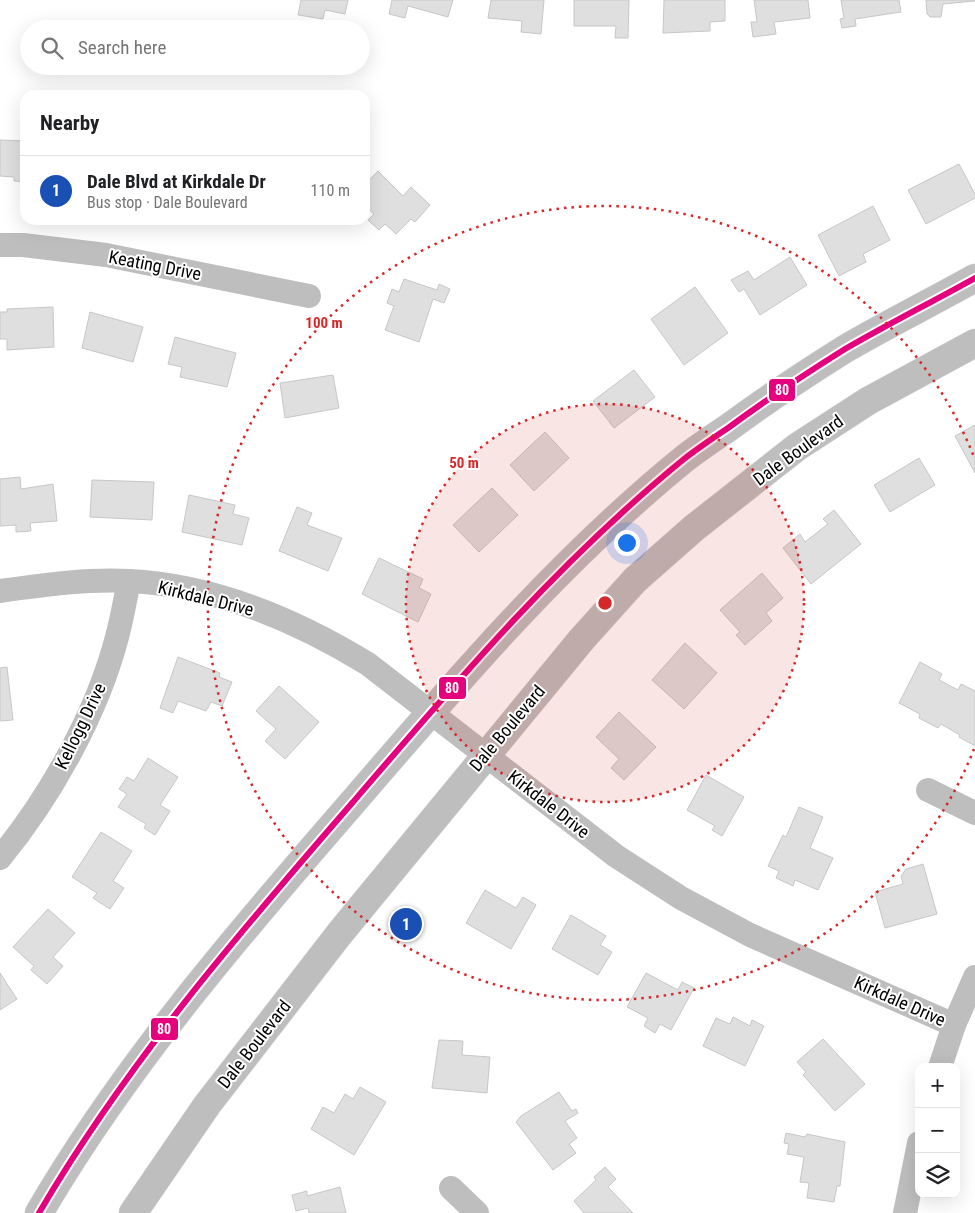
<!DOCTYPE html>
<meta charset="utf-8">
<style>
:root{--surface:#fff;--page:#f2f2f2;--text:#202124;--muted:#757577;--line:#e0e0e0;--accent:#595959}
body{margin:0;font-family:"Roboto Condensed",sans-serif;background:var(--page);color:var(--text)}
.controls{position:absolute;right:15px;bottom:15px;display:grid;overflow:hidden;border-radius:10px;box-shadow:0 5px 20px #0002}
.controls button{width:45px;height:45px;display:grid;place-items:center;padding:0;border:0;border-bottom:1px solid var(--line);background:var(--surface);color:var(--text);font:25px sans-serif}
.you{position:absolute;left:626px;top:542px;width:18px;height:18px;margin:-12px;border:4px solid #fff;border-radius:50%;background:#1a73e8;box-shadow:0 0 0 8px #1a73e833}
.badge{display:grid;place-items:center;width:32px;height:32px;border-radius:50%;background:var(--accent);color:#fff;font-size:16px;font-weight:700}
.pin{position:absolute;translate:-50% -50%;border:2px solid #fff;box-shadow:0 1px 5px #0006}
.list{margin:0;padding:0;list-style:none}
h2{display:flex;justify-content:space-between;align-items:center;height:65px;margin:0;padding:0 20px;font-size:21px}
h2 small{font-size:16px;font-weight:400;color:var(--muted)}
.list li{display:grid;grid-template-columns:32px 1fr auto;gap:15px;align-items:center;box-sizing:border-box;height:70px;padding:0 20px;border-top:1px solid var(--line)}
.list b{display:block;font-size:19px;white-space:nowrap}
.list p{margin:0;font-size:16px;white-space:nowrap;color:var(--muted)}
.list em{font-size:16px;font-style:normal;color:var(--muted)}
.icon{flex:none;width:28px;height:28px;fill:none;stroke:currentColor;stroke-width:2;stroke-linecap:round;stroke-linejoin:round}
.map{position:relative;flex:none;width:975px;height:1213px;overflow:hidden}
.search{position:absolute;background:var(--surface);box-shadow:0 5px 20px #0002;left:20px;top:20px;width:350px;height:55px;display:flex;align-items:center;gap:12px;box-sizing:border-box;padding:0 18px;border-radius:28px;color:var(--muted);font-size:19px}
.panel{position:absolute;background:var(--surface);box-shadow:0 5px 20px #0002;left:20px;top:90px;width:350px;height:135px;border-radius:15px}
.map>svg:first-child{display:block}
.building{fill:#dfdfdf;stroke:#c7c7c7}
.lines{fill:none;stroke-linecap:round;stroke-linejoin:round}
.primary-casing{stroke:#dbdbdb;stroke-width:29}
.street{stroke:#bebebe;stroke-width:24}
.primary{stroke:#bebebe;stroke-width:28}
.bus-1-casing{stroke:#fff;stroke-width:10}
.bus-1{stroke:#e5007d;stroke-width:6}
.ring{fill:none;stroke:#d62828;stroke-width:2.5;stroke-dasharray:2.5 5}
.labels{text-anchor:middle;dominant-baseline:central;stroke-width:4;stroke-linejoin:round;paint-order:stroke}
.street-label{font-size:18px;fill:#000;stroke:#fff}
.centre{fill:#d62828;stroke:#fff;stroke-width:2.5}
.ring-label{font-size:15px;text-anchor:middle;font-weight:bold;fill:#d62828;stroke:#fff;stroke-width:4;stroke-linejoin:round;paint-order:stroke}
.line-badge{stroke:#fff;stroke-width:2}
.badge-label{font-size:14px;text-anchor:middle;font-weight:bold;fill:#fff}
</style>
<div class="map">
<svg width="975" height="1213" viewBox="0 0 975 1213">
<rect width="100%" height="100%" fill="#fff"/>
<!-- building -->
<g class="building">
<path d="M 301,0 L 348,0 L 345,14 L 325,10 L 323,19 L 298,15 Z"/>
<path d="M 392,0 L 453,0 L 448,17 L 408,6 L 405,18 L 389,14 Z"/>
<path d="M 491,0 L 544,0 L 541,34 L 521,32 L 522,21 L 488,18 Z"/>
<path d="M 574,0 L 629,0 L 628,38 L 615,38 L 616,26 L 574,26 Z"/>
<path d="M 664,0 L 725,0 L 725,21 L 710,22 L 710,31 L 663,33 Z"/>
<path d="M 754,0 L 808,0 L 810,18 L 774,22 L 776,34 L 753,37 L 751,22 L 757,22 Z"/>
<path d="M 841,0 L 899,0 L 901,12 L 855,19 L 856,26 L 842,28 L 840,19 L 844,18 Z"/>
<path d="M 926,0 L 975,0 L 975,1 L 943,4 L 941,17 L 930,17 L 927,14 Z"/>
<path d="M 0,140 L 25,141 L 25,182 L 14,181 L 14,177 L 0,176 Z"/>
<path d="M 959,164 L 975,194 L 975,198 L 926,224 L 908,190 Z"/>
<path d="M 378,171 L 403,196 L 411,187 L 430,205 L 415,222 L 411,219 L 396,234 L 385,224 L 379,230 L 368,220 L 374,214 L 365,206 L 365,184 Z"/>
<path d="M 873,206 L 890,240 L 863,254 L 866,262 L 839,276 L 818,235 Z"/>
<path d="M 790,257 L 807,285 L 760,315 L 744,289 L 739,292 L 731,280 L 748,271 L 754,280 Z"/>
<path d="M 404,279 L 437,290 L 439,284 L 450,289 L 444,303 L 433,299 L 419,342 L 385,330 L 394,306 L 387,303 L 392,289 L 399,292 Z"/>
<path d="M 695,287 L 728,333 L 684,365 L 651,319 Z"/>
<path d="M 53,307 L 54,347 L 7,350 L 7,339 L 0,339 L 0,312 L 7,312 L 7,309 Z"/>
<path d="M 90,312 L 143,327 L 133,362 L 82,348 Z"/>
<path d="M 175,337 L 236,353 L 227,387 L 180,377 L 182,367 L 168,364 Z"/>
<path d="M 634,370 L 655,397 L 614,428 L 593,401 Z"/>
<path d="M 333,375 L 339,408 L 285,418 L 280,383 Z"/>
<path d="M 975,425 L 975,473 L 955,436 Z"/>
<path d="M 545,432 L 569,458 L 534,491 L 510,465 Z"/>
<path d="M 919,458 L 935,485 L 890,512 L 874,485 Z"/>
<path d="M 20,477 L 21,489 L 53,484 L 57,521 L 30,523 L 31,531 L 16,532 L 16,525 L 0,526 L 0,479 Z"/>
<path d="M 92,480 L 154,482 L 152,520 L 90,517 Z"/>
<path d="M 492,488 L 518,515 L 479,552 L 453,525 Z"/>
<path d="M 189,495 L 235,505 L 233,514 L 249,518 L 242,545 L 182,532 Z"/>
<path d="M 297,507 L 312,513 L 307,525 L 342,538 L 328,571 L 279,551 Z"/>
<path d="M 834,510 L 861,544 L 811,584 L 783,548 L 800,534 L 805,542 L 828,524 L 823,519 Z"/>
<path d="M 379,558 L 423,579 L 419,588 L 431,594 L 418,622 L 362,594 Z"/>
<path d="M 762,573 L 783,598 L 766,613 L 772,621 L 745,645 L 736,635 L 740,632 L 720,610 Z"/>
<path d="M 685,643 L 717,673 L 684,709 L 652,680 Z"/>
<path d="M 178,657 L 220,673 L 219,677 L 232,682 L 222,706 L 211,702 L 206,711 L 178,701 L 173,713 L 160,708 Z"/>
<path d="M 920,662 L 942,674 L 939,680 L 958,690 L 961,684 L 975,691 L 975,746 L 959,737 L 960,735 L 941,724 L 938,728 L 919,718 L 920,714 L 899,703 Z"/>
<path d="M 7,667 L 13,720 L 0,721 L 0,668 Z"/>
<path d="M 279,686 L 319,722 L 285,759 L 265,741 L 276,729 L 256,711 Z"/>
<path d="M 619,712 L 656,747 L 624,780 L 611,768 L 619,759 L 596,737 Z"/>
<path d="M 148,758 L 178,777 L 160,805 L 170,811 L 155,835 L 144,828 L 146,824 L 118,807 L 127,794 L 119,789 L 127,777 L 134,781 Z"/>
<path d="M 706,775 L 744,797 L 722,836 L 712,830 L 715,826 L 687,810 Z"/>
<path d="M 799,807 L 823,817 L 810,848 L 833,858 L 818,890 L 795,880 L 793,886 L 776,878 L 779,871 L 768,866 L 783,835 L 786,837 Z"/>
<path d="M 101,832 L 132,851 L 113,881 L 124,888 L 110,909 L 93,898 L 97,893 L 72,877 Z"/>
<path d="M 923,864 L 937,914 L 885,928 L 875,892 L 903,884 L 901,876 L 906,869 Z"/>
<path d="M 485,890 L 516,908 L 523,897 L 536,905 L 511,949 L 466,923 Z"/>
<path d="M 48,909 L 75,933 L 53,957 L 63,966 L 47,984 L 31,970 L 34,966 L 13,947 Z"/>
<path d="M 571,915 L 606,936 L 600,945 L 612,952 L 598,975 L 552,949 Z"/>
<path d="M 0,973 L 17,999 L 0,1010 Z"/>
<path d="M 646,973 L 678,990 L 682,982 L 694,988 L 671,1030 L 660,1024 L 655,1033 L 644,1026 L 648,1018 L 627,1007 Z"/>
<path d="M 733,1017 L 750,1026 L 752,1020 L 764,1026 L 745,1066 L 703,1046 L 716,1018 L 730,1024 Z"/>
<path d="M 823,1039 L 865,1084 L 835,1111 L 803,1075 L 806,1072 L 797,1062 Z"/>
<path d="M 439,1040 L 463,1041 L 462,1055 L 490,1057 L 487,1093 L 432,1088 Z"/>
<path d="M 360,1087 L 386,1102 L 354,1155 L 311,1129 L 323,1107 L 334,1113 L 345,1094 L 353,1099 Z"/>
<path d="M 559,1092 L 572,1111 L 576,1109 L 578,1113 L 565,1121 L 577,1138 L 569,1144 L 576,1153 L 553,1170 L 516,1122 L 521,1116 Z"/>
<path d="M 786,1133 L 805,1137 L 807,1134 L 845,1142 L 840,1186 L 837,1186 L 834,1202 L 807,1198 L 809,1183 L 800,1182 L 804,1157 L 787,1154 L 789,1144 L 784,1143 Z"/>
<path d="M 605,1167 L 616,1179 L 608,1187 L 633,1213 L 584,1213 L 574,1201 L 596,1180 L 594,1177 Z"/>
<path d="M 340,1187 L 346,1213 L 309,1213 L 308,1208 L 296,1211 L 292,1195 L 307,1191 L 307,1196 Z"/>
</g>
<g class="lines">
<!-- primary casing -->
<g class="primary-casing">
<g id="primary">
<path d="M 39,1213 C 126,1064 240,932 353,802 C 456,682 561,559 684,459 C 698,448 713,438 728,428 C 766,400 805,374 845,349 C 888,324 932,302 975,278"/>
<path d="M 133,1213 L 207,1105 L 340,933 L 582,639 L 635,580 L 694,528 L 797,447 L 868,401 L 975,343"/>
</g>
</g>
<!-- street -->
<g class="street">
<path d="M 0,245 L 23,245 L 106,255 L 309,296"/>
<path d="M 0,591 C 43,585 85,579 129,581 C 214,585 296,620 368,664 L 616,856 L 681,898 L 750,935 L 954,1025"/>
<path d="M 928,790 L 975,813"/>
<path d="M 0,858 C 50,797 97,714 117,637 C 122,619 125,600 129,581"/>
<path d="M 940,1067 L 954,1025 L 975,977"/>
<path d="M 451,1188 L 477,1213"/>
<path d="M 905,1213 L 919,1143"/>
</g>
<!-- primary -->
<use href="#primary" class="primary"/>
<!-- bus-1 casing -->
<g class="bus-1-casing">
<path id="bus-1" d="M 39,1213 C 126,1064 240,932 353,802 C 456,682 561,559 684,459 C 698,448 713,438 728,428 C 766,400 805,374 845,349 C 888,324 932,302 975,278"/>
</g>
<!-- bus-1 -->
<use href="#bus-1" class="bus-1"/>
</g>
<!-- distance rings -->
<circle cx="605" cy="603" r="199" fill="#d62828" fill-opacity=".12"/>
<g class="ring">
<circle cx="605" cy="603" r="199"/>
<path d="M974 749A397 397 0 1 1 974 457"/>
</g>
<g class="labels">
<!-- street labels -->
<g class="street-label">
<text transform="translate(155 265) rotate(11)">Keating Drive</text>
<text transform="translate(798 450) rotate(-36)">Dale Boulevard</text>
<text transform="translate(206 598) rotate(14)">Kirkdale Drive</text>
<text transform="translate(80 726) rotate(-64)">Kellogg Drive</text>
<text transform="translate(507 728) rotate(-50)">Dale Boulevard</text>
<text transform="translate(549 804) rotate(38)">Kirkdale Drive</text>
<text transform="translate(900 1001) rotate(24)">Kirkdale Drive</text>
<text transform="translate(254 1044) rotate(-52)">Dale Boulevard</text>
</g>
</g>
<circle cx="605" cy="603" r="8" class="centre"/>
<g class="ring-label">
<text x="324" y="328">100 m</text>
<text x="464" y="468">50 m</text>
</g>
<g class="line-badge">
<rect x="768" y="378" width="28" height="24" rx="5" fill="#e5007d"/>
<rect x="438" y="676" width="29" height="24" rx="5" fill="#e5007d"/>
<rect x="150" y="1017" width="29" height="24" rx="5" fill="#e5007d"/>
</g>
<g class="badge-label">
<text x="782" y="395">80</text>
<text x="452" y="693">80</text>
<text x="164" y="1034">80</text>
</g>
</svg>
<div class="controls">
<button>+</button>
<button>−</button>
<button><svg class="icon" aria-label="layers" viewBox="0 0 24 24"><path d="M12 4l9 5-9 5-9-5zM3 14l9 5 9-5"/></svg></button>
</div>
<div class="you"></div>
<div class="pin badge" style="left:406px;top:924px;background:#1a4fb4">1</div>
<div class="search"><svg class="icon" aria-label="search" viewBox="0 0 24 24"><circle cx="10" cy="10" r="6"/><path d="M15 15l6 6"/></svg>Search here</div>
<section class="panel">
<h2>Nearby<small></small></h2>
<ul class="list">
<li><span class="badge" style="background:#1a4fb4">1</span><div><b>Dale Blvd at Kirkdale Dr</b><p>Bus stop · Dale Boulevard</p></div><em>110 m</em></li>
</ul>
</section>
</div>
